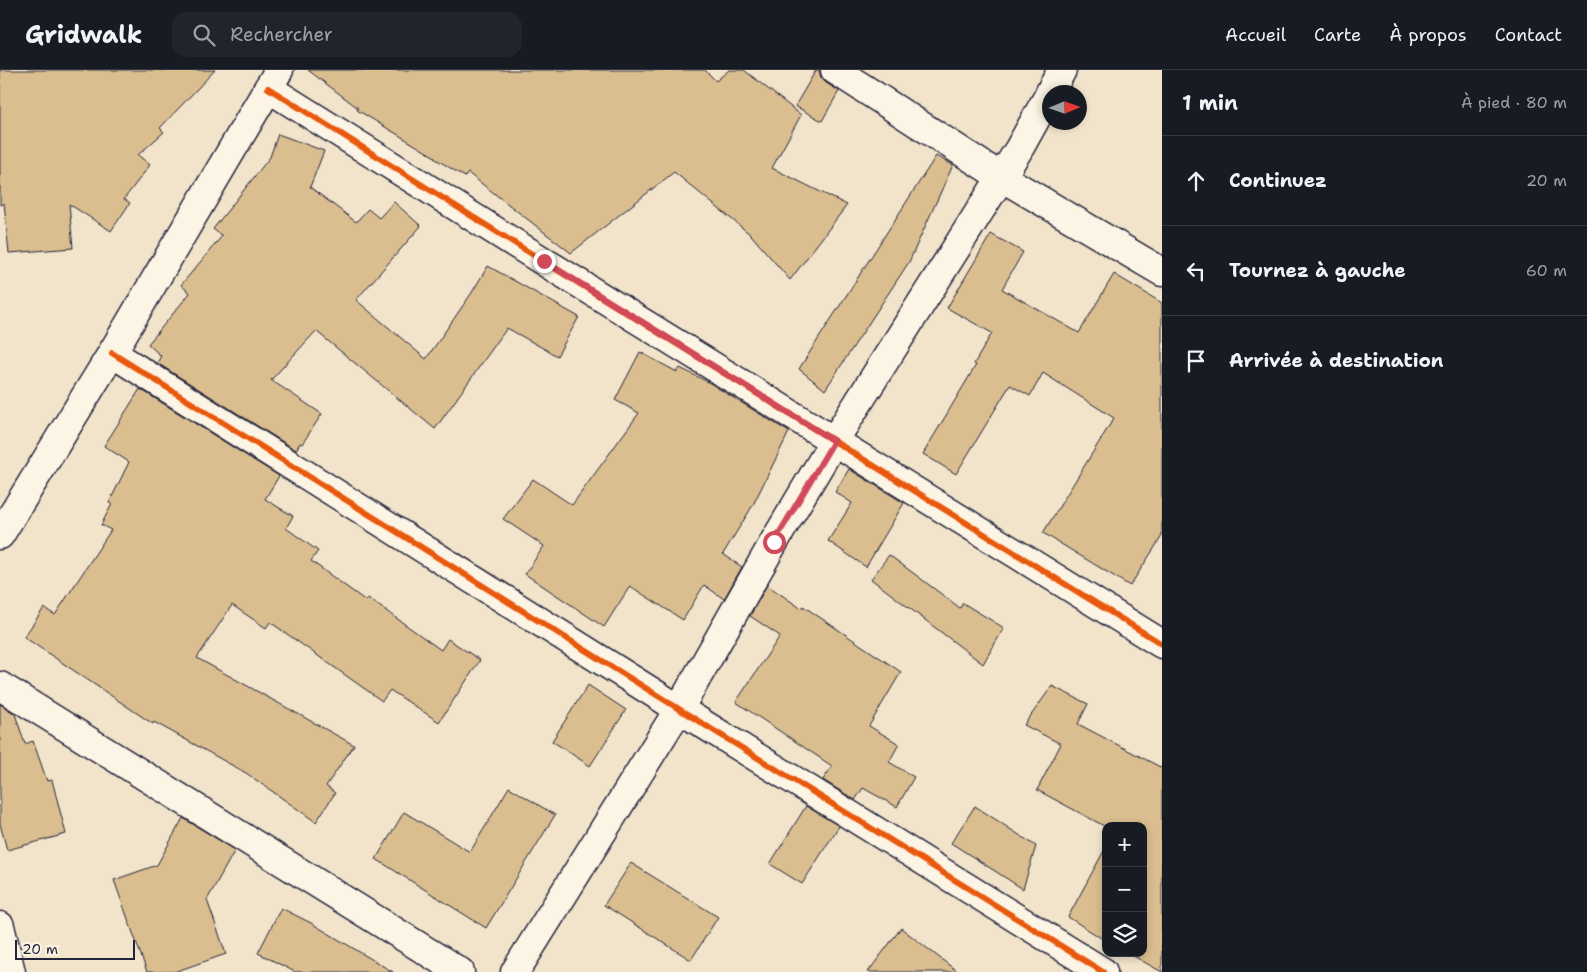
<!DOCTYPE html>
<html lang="fr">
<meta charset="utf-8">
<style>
:root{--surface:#171b24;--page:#20242c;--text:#f1f3f6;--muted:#9ea1a6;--line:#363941}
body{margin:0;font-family:"Shantell Sans",sans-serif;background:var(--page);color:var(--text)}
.controls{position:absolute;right:15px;bottom:15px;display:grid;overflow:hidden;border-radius:10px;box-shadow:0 2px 8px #0003}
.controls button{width:45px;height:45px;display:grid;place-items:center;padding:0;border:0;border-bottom:1px solid var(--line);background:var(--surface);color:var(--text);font:25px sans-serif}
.compass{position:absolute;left:1042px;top:15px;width:45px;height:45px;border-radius:50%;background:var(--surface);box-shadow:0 2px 8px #0003;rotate:88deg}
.scale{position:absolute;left:15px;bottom:12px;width:120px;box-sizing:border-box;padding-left:5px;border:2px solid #22223b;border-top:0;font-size:14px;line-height:18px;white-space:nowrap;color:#22223b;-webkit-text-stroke:4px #fcf5e5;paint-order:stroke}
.stop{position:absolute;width:15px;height:15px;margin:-11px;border:4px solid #d1495b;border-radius:50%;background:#fff}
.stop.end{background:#d1495b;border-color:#fff;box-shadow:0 1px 5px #0008}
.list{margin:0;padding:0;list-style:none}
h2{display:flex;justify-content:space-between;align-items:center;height:65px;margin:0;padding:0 20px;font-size:21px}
h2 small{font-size:16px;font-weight:400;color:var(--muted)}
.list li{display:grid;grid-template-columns:32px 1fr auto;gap:15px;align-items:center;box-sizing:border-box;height:90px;padding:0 20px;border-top:1px solid var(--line)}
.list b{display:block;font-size:19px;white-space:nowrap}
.list em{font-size:16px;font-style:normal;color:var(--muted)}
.icon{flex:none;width:28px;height:28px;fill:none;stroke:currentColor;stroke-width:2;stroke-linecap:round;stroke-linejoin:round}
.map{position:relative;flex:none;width:1162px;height:902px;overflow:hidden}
header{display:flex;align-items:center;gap:30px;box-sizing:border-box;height:70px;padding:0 25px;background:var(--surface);border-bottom:1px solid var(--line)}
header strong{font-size:24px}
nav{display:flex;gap:28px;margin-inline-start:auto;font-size:18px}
.search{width:350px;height:45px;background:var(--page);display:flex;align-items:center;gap:12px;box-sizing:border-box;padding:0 18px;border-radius:15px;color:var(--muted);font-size:19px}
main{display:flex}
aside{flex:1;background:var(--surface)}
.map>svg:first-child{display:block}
.building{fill:#dabe8f;stroke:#22223b}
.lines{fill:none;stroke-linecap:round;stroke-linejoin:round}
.street-casing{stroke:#22223b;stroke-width:31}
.street{stroke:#fcf5e5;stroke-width:28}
.cycleway-casing{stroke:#fcf5e5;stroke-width:9}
.cycleway{stroke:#e8590c;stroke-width:6}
.route{stroke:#d1495b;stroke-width:6}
</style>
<header>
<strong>Gridwalk</strong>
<div class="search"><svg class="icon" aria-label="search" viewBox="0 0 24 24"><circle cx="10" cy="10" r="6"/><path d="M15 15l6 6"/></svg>Rechercher</div>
<nav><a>Accueil</a><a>Carte</a><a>À propos</a><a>Contact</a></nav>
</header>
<main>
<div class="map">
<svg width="1162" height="902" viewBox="0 0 1162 902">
<rect width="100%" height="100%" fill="#f2e4cb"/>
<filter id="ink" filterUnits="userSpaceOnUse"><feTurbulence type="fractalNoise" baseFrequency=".02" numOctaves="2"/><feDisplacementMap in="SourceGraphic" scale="10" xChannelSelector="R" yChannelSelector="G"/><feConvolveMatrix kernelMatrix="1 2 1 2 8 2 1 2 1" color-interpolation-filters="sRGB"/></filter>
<g filter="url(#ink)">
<!-- building -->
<g class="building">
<path d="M 0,0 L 215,0 L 160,58 L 164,62 L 138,85 L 150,95 L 124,129 L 130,133 L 111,161 L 69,134 L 73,178 L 9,183 L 4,133 L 0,135 Z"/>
<path d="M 308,0 L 705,0 L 716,11 L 729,0 L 744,0 L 801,45 L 772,98 L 847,135 L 790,210 L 751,165 L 674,102 L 571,183 L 468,103 L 465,107 L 434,88 L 435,87 L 357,40 L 358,38 Z"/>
<path d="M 816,0 L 819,0 L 821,8 L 826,13 L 839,21 L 822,51 L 795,36 Z"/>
<path d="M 278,64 L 324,81 L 310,117 L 356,152 L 368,139 L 379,148 L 394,132 L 421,156 L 356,230 L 426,289 L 471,224 L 488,196 L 579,247 L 557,286 L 507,258 L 435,359 L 316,261 L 271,310 L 322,344 L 302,374 L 300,373 L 296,380 L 157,293 L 161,286 L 148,274 L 190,223 L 181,215 L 222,166 L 213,159 L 270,87 Z"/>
<path d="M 936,86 L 953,95 L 909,192 L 825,320 L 799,299 Z"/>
<path d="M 991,164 L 1023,182 L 1002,219 L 1079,263 L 1114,204 L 1162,233 L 1162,466 L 1130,516 L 1043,463 L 1114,348 L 1043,303 L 1030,326 L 1010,315 L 956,404 L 923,384 L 976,295 L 974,294 L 992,263 L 947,238 Z"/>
<path d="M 640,282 L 677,302 L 680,298 L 708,312 L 789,362 L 753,435 L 723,484 L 742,497 L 724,529 L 704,515 L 683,550 L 630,516 L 604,557 L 525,504 L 544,476 L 503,449 L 533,409 L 572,435 L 639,343 L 615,330 Z"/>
<path d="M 140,319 L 279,406 L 265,429 L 293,446 L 286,458 L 318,481 L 311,491 L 366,531 L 368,528 L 441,580 L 448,569 L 480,590 L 439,652 L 390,620 L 382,631 L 270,552 L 266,558 L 232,535 L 197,588 L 354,675 L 326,716 L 335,723 L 316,752 L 246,703 L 154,652 L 153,654 L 24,567 L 44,538 L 55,545 L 111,460 L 101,455 L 112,434 L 109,433 L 129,392 L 104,376 Z"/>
<path d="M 849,399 L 904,433 L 866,497 L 828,471 L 852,433 L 835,422 Z"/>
<path d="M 889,485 L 960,538 L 963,533 L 1004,558 L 983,594 L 871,509 Z"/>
<path d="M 767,515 L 802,539 L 803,536 L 901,602 L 869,656 L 899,674 L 889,692 L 914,707 L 897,737 L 863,718 L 855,730 L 823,710 L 832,696 L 736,632 L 780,566 L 750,546 Z"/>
<path d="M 588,615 L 626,640 L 590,696 L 552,671 Z"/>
<path d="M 1052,616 L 1088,634 L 1078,654 L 1162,698 L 1162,902 L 1128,883 L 1143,883 L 1143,756 L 1106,756 L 1106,757 L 1037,720 L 1061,674 L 1024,655 Z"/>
<path d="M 0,634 L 15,644 L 25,674 L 33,671 L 47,711 L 52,710 L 66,764 L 7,780 L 0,754 Z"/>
<path d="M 509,717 L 555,745 L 486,858 L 376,789 L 404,742 L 470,782 Z"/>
<path d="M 806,736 L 839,756 L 802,814 L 770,794 Z"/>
<path d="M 975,736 L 1036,776 L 1023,819 L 951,773 Z"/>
<path d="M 183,748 L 235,780 L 207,830 L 226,884 L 174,902 L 147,902 L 114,810 L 157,795 Z"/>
<path d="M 1106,777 L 1106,871 L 1068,847 Z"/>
<path d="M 631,793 L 718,847 L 691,890 L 604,835 Z"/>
<path d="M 281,838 L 311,853 L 393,902 L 295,902 L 258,883 Z"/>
<path d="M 901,858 L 958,902 L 868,902 Z"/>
</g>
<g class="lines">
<!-- street casing -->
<g class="street-casing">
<g id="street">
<path d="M 835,0 L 1001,107 L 1162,202"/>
<path d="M 268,18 L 543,191 L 1162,574"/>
<path d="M 1050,22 L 1062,0"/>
<path d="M 112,283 L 679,639 L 1103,902"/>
<path d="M 0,465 L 112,283 L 279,0"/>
<path d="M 0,616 L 460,902"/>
<path d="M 0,856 L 11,902"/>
<path d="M 515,902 L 679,639 L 774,472 L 834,371 L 1019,79 L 1050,23"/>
</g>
</g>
<!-- street -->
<use href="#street" class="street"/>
<!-- cycleway casing -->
<g class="cycleway-casing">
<g id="cycleway">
<path d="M 268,18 L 543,191 L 1162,574"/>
<path d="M 112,283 L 679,639 L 1103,902"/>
</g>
</g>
<!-- cycleway -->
<use href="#cycleway" class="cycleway"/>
</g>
</g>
<g class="lines" filter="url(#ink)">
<!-- route -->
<path class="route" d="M 544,191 L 834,371 L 774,472"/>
</g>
</svg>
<div class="controls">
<button>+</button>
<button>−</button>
<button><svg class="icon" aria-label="layers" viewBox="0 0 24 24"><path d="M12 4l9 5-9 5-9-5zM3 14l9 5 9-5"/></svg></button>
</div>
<svg class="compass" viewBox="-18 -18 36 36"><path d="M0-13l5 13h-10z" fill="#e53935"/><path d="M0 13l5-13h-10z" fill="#9ea1a6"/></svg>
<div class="scale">20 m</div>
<div class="stop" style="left:774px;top:472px"></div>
<div class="stop end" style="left:544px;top:191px"></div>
</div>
<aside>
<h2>1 min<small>À pied · 80 m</small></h2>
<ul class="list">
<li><svg class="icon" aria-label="ahead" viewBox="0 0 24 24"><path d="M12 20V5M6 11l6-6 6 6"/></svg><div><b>Continuez</b></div><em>20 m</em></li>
<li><svg class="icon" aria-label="left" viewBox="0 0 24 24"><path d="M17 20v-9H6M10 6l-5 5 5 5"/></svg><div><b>Tournez à gauche</b></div><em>60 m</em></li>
<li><svg class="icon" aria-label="arrive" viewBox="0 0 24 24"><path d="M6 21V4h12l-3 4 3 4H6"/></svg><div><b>Arrivée à destination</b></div></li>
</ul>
</aside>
</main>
